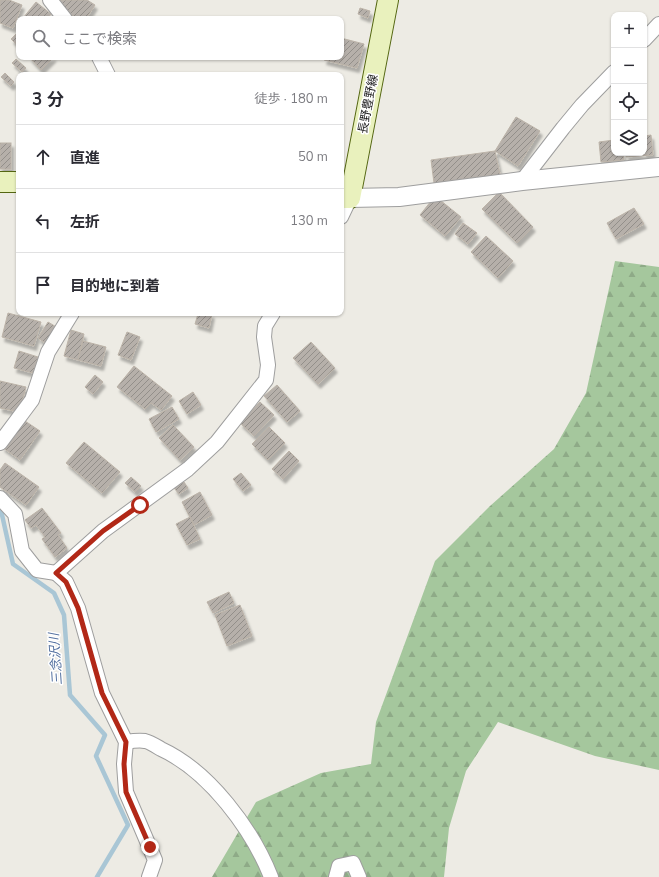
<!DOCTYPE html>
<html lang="ja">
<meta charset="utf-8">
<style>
:root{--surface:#fff;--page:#f7f7f7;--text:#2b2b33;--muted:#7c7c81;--line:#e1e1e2}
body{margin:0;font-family:"Nunito Sans","Noto Sans JP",sans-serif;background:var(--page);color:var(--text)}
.controls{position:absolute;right:12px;top:12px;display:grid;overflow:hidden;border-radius:8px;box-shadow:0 1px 3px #0004}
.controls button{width:36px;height:36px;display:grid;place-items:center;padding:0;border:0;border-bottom:1px solid var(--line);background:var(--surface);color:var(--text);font:20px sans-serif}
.stop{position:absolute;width:12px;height:12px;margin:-9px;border:3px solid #b22817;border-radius:50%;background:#fff}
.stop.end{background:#b22817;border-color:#fff;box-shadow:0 1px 4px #0008}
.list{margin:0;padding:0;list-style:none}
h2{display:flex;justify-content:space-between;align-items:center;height:52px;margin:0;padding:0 16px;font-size:17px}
h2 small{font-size:13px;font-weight:400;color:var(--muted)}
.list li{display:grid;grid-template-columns:26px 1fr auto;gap:12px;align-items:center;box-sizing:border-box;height:64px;padding:0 16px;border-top:1px solid var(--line)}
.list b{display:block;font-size:15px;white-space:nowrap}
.list em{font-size:13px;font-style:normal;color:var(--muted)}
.icon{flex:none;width:22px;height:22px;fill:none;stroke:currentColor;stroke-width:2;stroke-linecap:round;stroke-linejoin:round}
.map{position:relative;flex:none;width:659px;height:877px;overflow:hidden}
.search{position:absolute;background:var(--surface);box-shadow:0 1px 3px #0004;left:16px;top:16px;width:328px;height:44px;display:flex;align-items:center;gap:10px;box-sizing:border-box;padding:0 14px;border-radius:8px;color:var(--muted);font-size:15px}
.panel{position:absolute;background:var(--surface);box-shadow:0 1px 3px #0004;left:16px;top:72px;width:328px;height:244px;border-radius:8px}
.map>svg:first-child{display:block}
.forest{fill:url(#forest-firs)}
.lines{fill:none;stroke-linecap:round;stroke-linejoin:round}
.stream{stroke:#a9c6d5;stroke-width:4.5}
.building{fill:url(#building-hatch);stroke:#bcb3a8;filter:url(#shadow)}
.minor-casing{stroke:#9e9e9e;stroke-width:16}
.tertiary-casing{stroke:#9e9e9e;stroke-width:20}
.secondary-casing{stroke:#546611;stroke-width:22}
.minor{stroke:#fff;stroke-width:14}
.tertiary{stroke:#fff;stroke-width:18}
.secondary{stroke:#e9f1bd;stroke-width:20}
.route{stroke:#b22817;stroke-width:5}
.labels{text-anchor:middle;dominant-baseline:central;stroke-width:3;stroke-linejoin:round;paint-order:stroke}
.street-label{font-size:12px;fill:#1d1d1d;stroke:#fff}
.water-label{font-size:13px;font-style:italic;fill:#5572a1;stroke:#fff}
</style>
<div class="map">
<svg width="659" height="877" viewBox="0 0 659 877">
<defs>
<pattern id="forest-firs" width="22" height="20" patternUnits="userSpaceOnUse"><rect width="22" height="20" fill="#a5c79d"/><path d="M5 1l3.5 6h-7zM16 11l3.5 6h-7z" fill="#8eaa87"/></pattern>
<pattern id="building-hatch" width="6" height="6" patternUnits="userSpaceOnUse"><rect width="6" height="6" fill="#b6b0aa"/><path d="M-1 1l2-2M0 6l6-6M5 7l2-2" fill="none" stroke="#938f8a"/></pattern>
<filter id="shadow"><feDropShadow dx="2.5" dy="4.5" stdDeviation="1" flood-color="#0004"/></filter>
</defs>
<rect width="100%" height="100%" fill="#edebe4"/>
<!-- forest -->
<path class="forest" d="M 615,261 L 659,267 L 659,770 L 595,756 L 498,722 L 466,771 L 449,828 L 444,877 L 212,877 L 256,802 L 321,773 L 371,764 L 376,722 L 435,561 L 490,506 L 554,449 L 586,393 Z"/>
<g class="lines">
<!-- stream -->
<path class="stream" d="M 0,506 L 13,564 L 54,593 L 64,615 L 70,695 L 105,735 L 96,756 L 128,825 L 97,877"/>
</g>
<!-- building -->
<g class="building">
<path d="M 0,0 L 9,0 L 22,5 L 13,28 L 0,23 Z"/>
<path d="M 56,0 L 87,0 L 95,5 L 86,19 L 78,19 L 54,4 Z"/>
<path d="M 36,2 L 51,14 L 47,19 L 24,19 L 23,18 Z"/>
<path d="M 360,8 L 370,11 L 368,18 L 358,14 Z"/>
<path d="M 19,31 L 19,47 L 11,39 Z"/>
<path d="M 341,38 L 364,44 L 357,68 L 324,60 L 325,57 L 341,57 Z"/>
<path d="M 29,57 L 54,57 L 41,70 Z"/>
<path d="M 16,59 L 26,68 L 22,72 L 12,63 Z"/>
<path d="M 5,73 L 14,82 L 11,86 L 1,77 Z"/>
<path d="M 516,117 L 540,131 L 518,166 L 495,151 Z"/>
<path d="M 651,135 L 653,155 L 626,157 L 626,153 L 644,153 L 644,136 Z"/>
<path d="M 614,140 L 614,153 L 623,153 L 624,160 L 601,162 L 599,142 Z"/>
<rect x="0" y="143" width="11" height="26"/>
<path d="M 495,151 L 500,174 L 434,183 L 431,160 Z"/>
<path d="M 499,192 L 533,227 L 517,243 L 482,209 Z"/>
<path d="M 435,196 L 461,217 L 445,236 L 420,215 Z"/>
<path d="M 634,208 L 644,224 L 616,239 L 607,223 Z"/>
<path d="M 463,223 L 477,233 L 468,244 L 455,234 Z"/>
<path d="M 486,236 L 513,261 L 498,278 L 471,252 Z"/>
<path d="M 8,313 L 41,322 L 34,346 L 2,337 Z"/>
<path d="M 195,313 L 212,314 L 209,328 L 195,324 L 198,314 Z"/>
<path d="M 48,322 L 58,328 L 48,345 L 38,338 Z"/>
<path d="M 71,330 L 84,334 L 78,360 L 64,356 Z"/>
<path d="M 127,332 L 140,337 L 131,360 L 118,355 Z"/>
<path d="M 83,341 L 106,347 L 101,366 L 78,360 Z"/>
<path d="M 311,342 L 335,368 L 318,384 L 293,358 Z"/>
<path d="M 19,351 L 38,357 L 33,373 L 14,368 Z"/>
<path d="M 134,366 L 172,396 L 161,410 L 151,403 L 145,409 L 117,387 Z"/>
<path d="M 95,375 L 103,382 L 93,394 L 85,387 Z"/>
<path d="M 0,381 L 26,387 L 19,412 L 0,408 Z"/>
<path d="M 277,385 L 300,411 L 287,422 L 264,396 Z"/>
<path d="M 193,392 L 201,405 L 187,414 L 179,401 Z"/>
<path d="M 260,402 L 274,415 L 254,436 L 240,423 Z"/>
<path d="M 172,407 L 179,419 L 156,432 L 149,419 Z"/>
<path d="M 22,419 L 40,431 L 20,460 L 2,447 Z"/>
<path d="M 173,425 L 194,447 L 180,460 L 159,438 Z"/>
<path d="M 269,427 L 285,443 L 268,460 L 252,444 Z"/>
<path d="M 84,442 L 120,472 L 102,493 L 66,463 Z"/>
<path d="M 289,451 L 299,461 L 283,479 L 272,469 Z"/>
<path d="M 5,463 L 39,487 L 26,505 L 0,487 L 0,470 Z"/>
<path d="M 241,473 L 251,485 L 243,491 L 233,479 Z"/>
<path d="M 131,477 L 141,486 L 135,492 L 125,483 Z"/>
<path d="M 184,482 L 188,488 L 179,494 L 174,488 Z"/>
<path d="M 200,492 L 212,515 L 194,525 L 182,502 Z"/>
<path d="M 42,508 L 61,533 L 58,535 L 67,548 L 55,557 L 42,539 L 45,537 L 36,525 L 31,528 L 25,520 Z"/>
<path d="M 190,517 L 200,539 L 187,545 L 176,524 Z"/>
<path d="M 229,592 L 234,603 L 213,613 L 207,602 Z"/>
<path d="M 240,605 L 252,636 L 227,646 L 215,615 Z"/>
</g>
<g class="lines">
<!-- minor casing -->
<g class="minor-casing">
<g id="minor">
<path d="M 50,0 L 65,19"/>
<path d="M 644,40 L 659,24"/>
<path d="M 99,57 L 108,75"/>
<path d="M 522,181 L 563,128 L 582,105 L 614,72"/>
<path d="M 341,217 L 350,198"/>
<path d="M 0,443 L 32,400 L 48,352 L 72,313"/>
<path d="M 0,498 L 15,514 L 22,551 L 37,570 L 56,573"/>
<path d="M 126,742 C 132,741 139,740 145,741 C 150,742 156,746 161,749 C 209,771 252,829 271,877"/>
<path d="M 149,877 L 155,860 L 126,792 L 124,764 L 126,742 L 102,693 L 78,608 L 66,582 L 56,573 L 103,531 L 188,469 L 217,442 L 266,380 L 268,365 L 264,337 L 265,326 L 273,313"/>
<path d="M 336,877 L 339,866 L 353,863 L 359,877"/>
</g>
</g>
<!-- tertiary casing -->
<g class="tertiary-casing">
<path id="tertiary" d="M 350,198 L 399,197 L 522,181 L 659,167"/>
</g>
<!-- secondary casing -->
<g class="secondary-casing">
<g id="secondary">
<path d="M 0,182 L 19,182"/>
<path d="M 341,198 L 350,198 L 388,0"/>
</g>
</g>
<!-- minor -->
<use href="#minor" class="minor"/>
<!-- tertiary -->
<use href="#tertiary" class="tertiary"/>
<!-- secondary -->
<use href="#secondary" class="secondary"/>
</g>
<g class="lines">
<!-- route -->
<path class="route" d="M 140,505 L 103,531 L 56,573 L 66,582 L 78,608 L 102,693 L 126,742 L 124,764 L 126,792 L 150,847"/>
</g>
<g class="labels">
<!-- street labels -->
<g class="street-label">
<text transform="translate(368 104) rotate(-79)">長野豊野線</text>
</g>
<!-- water labels -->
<g class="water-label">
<text transform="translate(56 659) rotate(-94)">三念沢川</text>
</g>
</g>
</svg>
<div class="controls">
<button>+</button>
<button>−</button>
<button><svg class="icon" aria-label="locate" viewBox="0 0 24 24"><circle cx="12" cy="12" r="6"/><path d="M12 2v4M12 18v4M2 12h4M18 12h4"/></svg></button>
<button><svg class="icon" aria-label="layers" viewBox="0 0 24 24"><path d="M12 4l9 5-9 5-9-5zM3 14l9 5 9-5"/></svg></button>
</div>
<div class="stop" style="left:140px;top:505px"></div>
<div class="stop end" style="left:150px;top:847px"></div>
<div class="search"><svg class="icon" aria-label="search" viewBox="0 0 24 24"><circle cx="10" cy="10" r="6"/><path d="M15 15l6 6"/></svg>ここで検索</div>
<section class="panel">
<h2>3 分<small>徒歩 · 180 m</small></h2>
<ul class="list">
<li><svg class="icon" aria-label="ahead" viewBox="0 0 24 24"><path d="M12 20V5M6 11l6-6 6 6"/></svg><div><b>直進</b></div><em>50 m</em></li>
<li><svg class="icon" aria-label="left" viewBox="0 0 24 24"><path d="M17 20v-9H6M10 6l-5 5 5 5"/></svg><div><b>左折</b></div><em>130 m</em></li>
<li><svg class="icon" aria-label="arrive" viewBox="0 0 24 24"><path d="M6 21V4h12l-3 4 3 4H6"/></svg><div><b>目的地に到着</b></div></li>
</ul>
</section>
</div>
